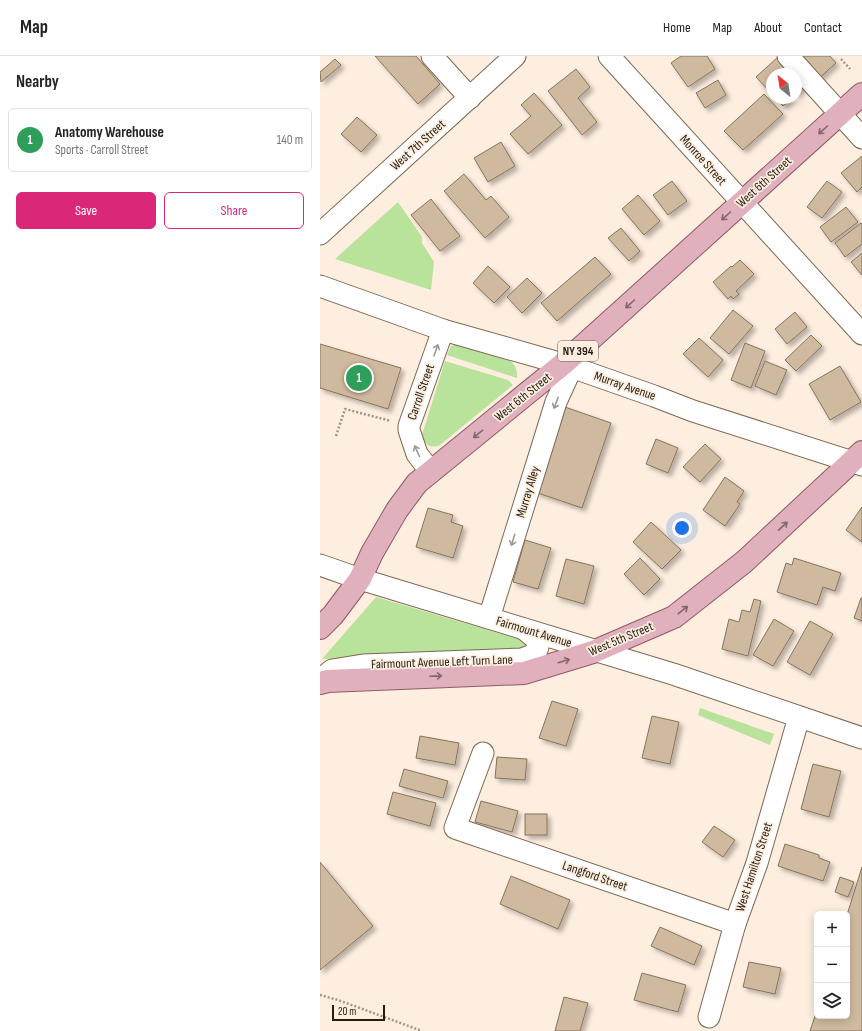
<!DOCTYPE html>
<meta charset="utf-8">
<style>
:root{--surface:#fff;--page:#f6f6f6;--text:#222;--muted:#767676;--line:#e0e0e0;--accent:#db2777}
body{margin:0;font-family:"Sofia Sans Condensed",sans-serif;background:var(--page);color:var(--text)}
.controls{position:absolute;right:12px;bottom:12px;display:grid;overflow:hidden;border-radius:6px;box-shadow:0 2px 10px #0003}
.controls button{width:36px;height:36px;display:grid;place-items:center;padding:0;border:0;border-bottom:1px solid var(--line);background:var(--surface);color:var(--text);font:20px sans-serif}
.compass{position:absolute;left:446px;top:12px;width:36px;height:36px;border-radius:50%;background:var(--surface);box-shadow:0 2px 10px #0003;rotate:330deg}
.scale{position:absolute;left:12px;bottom:10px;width:53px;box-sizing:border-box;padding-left:4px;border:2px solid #241c12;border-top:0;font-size:11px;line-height:14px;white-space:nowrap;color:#241c12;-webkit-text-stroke:3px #fdeedf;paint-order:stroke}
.you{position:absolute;left:362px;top:472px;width:14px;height:14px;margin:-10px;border:3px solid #fff;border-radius:50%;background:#1a73e8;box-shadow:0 0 0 6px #1a73e833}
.badge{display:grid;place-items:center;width:26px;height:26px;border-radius:50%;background:var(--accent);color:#fff;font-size:13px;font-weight:700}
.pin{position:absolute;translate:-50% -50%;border:2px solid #fff;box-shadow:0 1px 4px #0006}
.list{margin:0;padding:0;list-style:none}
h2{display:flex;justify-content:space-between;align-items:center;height:52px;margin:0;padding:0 16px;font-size:17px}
h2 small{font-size:13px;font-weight:400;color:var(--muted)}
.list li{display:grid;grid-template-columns:26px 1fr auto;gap:12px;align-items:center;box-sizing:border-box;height:64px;margin:0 8px 8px;padding:0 8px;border:1px solid var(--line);border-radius:6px}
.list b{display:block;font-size:15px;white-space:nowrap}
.list p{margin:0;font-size:13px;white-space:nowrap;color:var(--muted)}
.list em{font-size:13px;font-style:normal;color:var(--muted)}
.actions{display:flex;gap:8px;padding:12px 16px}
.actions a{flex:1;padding:9px 0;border:1px solid var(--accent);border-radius:6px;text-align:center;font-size:14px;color:var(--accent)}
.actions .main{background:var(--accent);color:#fff}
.icon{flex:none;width:22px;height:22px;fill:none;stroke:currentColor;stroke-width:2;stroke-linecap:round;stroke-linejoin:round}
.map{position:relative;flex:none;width:542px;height:975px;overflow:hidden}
header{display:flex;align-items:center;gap:24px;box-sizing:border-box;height:56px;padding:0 20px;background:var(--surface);border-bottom:1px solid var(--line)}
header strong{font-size:19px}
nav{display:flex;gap:22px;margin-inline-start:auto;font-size:14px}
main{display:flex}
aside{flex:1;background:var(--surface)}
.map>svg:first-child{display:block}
.green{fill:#b9e29b}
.building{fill:#cfba9f;stroke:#86735a;filter:url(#shadow)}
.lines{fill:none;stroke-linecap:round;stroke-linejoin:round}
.minor-casing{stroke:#7e6851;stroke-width:23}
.major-casing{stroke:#915a65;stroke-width:24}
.path{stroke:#a19588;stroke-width:2.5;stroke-dasharray:2 2;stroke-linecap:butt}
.minor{stroke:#fff;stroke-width:21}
.major{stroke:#e0b0bd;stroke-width:22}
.oneway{stroke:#826668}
.oneway2{stroke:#9c9994}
.labels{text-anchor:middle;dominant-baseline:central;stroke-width:3.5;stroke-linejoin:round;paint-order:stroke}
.shield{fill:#fdeedf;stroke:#655b50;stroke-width:1}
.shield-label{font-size:12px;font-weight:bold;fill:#241c12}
.street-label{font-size:13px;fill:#241c12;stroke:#fdeedf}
</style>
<header>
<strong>Map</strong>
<nav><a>Home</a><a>Map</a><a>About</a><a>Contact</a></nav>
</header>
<main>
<aside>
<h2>Nearby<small></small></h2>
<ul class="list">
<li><span class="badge" style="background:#2e9e5b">1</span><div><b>Anatomy Warehouse</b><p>Sports · Carroll Street</p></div><em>140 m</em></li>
</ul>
<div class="actions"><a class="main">Save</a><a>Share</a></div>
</aside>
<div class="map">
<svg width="542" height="975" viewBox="0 0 542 975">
<defs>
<filter id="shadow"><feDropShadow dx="3.5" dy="3.5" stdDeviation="2" flood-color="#0004"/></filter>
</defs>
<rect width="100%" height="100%" fill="#fdeedf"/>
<!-- green -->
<g class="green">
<path d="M 78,146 L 102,181 L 102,187 L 114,206 L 111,234 L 15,203 Z"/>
<path d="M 136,288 L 190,305 C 196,309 197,314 197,322 L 127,299 L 131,290 Z"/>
<path d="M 125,305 L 188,324 L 193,329 L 120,389 C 111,393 106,389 101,382 Z"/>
<path d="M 56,541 L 212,587 L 197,598 L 2,603 Z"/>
<path d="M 380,652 L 454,678 L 450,689 L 378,659 Z"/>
</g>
<!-- building -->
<g class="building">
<path d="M 55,0 L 96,0 L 120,28 L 98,48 Z"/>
<path d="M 361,0 L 387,0 L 395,13 L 368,31 L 351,7 Z"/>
<path d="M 476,0 L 510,0 L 516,7 L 497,24 Z"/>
<path d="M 458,1 L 474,18 L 452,18 L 452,38 L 436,21 Z"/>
<path d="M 15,3 L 21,9 L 1,26 L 0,16 Z"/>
<path d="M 256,13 L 270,31 L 258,42 L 277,66 L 262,79 L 228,35 Z"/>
<path d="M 476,20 L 485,29 L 476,38 Z"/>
<path d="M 398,24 L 406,39 L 385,52 L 376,37 Z"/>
<path d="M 214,37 L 242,69 L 208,98 L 190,78 L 211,60 L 201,49 Z"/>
<path d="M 444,38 L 463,58 L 423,94 L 404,75 Z"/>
<path d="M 456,42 L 472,42 L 463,50 Z"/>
<path d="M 37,61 L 57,79 L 41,96 L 21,78 Z"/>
<path d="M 181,86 L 195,110 L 168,126 L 154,102 Z"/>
<path d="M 542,100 L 542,131 L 537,136 L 521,117 Z"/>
<path d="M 144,118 L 166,144 L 171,140 L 189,161 L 165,182 L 124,135 Z"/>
<path d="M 352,125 L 367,145 L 348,159 L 333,139 Z"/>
<path d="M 507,125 L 522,136 L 502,162 L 487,151 Z"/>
<path d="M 318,139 L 340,165 L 324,179 L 302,153 Z"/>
<path d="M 111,143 L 140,180 L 120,195 L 91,159 Z"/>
<path d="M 526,151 L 538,166 L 511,186 L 500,171 Z"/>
<path d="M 541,167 L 542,168 L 542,188 L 525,201 L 515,187 Z"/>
<path d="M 301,172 L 320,195 L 309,205 L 288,182 Z"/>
<path d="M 542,197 L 542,219 L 531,206 Z"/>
<path d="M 275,201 L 291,218 L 237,265 L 221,247 Z"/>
<path d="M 420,204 L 434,218 L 416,235 L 419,238 L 413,243 L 411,240 L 408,243 L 393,226 L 411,210 L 412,211 Z"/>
<path d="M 168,210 L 190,231 L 174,247 L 153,227 Z"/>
<path d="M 207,222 L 222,237 L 202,257 L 187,241 Z"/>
<path d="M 413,254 L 433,270 L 409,298 L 390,282 Z"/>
<path d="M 475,256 L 487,271 L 467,288 L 455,273 Z"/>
<path d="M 491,279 L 502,290 L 476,315 L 465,304 Z"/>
<path d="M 379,282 L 403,304 L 388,321 L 363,298 Z"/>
<path d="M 425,287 L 445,295 L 431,332 L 411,324 Z"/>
<path d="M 0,288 L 81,312 L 68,353 L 0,332 Z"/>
<path d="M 445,305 L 467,314 L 456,339 L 435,330 Z"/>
<path d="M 520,310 L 541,346 L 510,364 L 489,328 Z"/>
<path d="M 245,351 L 291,367 L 262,452 L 215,436 Z"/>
<path d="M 336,383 L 358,392 L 348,417 L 326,408 Z"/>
<path d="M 385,388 L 401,403 L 380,426 L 363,411 Z"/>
<path d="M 405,421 L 424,435 L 417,446 L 420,448 L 405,470 L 383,454 Z"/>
<path d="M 542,451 L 542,486 L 526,474 Z"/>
<path d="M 108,452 L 133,459 L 131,466 L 143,470 L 133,502 L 96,491 Z"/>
<path d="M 331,466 L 361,494 L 342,513 L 313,486 Z"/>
<path d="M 205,484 L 231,492 L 218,533 L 193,526 Z"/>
<path d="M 320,502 L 340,523 L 324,539 L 304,518 Z"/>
<path d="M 474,502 L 521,517 L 515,535 L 503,531 L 497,549 L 457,536 L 466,507 L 472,509 Z"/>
<path d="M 246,503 L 274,510 L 264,548 L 236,540 Z"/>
<path d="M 541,542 L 542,542 L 542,565 L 534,562 Z"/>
<path d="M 434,543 L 441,545 L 428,600 L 402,593 L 409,563 L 419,566 L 422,554 L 430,556 Z"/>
<path d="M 454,563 L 474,575 L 453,610 L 433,599 Z"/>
<path d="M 490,565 L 513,578 L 490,619 L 467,606 Z"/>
<path d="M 232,645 L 258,653 L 246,690 L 219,682 Z"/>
<path d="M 332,660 L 359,666 L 350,708 L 322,702 Z"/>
<path d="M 100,680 L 139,687 L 135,709 L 96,702 Z"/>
<path d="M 177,701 L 207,703 L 205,724 L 175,722 Z"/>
<path d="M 493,708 L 521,715 L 509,761 L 481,753 Z"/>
<path d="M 84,713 L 128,725 L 123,742 L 79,730 Z"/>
<path d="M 73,736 L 116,747 L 110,770 L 67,758 Z"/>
<path d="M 161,745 L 198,755 L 192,776 L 155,766 Z"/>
<rect x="205" y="758" width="22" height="21"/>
<path d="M 394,770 L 415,784 L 403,801 L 382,786 Z"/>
<path d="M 465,788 L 499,799 L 499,802 L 510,806 L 503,825 L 458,810 Z"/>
<path d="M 0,806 L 53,870 L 0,914 Z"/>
<path d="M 542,811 L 542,975 L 490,975 L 497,954 L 497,960 L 527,960 L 527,859 Z"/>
<path d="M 191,820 L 250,844 L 238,873 L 180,848 Z"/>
<path d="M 520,821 L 534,826 L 528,841 L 515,836 Z"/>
<path d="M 340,871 L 382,890 L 374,909 L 331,890 Z"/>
<path d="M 429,906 L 461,912 L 455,938 L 423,931 Z"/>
<path d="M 322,917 L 366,929 L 358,956 L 314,944 Z"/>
<path d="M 244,941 L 268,947 L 260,975 L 235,975 Z"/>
</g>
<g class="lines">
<!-- minor casing -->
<g class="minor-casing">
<g id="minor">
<path d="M 112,0 L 150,42"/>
<path d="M 289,0 L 542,278"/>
<path d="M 468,0 L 542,82"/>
<path d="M 0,178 L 195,0"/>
<path d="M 0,230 L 123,274 L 243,308 L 334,340 L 373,355 L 542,409"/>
<path d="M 111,416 L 97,398 L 89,374 L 89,370 L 123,274"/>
<path d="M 0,509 L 40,523 L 353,618 L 542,682"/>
<path d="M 169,562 L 236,346 L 252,311"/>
<path d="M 0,624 L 12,614 L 43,609 L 202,603 L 215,598 L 218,591 L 216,583 L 204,573"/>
<path d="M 163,697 L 135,772 L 415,868"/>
<path d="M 389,961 L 415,868 L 437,807 L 479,661"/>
</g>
</g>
<!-- major casing -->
<g class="major-casing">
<g id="major">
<path d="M 0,572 L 13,559 L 40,523 L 52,497 L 77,454 L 97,427 L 243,308 L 542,38"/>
<path d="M 0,627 L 8,625 L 204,617 L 273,596 L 354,561 L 424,506 L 542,396"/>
</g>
</g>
<!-- path -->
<g class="path">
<path d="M 521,3 L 530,13"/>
<path d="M 16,380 L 25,353 L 71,365"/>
<path d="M 0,939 L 18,944 L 102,975"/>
</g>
<!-- minor -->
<use href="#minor" class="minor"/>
<!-- major -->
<use href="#major" class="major"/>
</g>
<!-- one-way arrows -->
<defs><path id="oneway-shaft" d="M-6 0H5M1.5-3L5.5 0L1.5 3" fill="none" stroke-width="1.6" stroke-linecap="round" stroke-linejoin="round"/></defs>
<g class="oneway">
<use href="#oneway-shaft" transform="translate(503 74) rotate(138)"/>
<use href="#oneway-shaft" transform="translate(406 160) rotate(138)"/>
<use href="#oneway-shaft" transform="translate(310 248) rotate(138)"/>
<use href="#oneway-shaft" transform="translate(158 378) rotate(141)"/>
<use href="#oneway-shaft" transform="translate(463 470) rotate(-43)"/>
<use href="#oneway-shaft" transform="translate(363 554) rotate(-38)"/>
<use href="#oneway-shaft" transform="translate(244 605) rotate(-17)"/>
<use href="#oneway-shaft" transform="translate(116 620) rotate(-2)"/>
</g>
<g class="oneway2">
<use href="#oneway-shaft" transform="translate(116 294) rotate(-71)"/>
<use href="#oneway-shaft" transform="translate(236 347) rotate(111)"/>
<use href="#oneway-shaft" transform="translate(97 395) rotate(-114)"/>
<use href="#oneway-shaft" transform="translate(193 484) rotate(107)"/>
</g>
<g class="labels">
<!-- shield labels -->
<rect class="shield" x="238" y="285" width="40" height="20" rx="3"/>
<g class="shield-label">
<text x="258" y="295">NY 394</text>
</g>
<!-- street labels -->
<g class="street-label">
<text transform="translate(98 89) rotate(-42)">West 7th Street</text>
<text transform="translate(383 104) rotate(48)">Monroe Street</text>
<text transform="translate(444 126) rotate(-42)">West 6th Street</text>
<text transform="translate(305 330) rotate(19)">Murray Avenue</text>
<text transform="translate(101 336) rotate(-71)">Carroll Street</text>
<text transform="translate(203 341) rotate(-39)">West 6th Street</text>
<text transform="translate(208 436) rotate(-73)">Murray Alley</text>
<text transform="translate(214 576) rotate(17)">Fairmount Avenue</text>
<text transform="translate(301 583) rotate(-23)">West 5th Street</text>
<text transform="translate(122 606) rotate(-2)">Fairmount Avenue Left Turn Lane</text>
<text transform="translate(434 811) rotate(-72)">West Hamilton Street</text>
<text transform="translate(275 820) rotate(19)">Langford Street</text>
</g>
</g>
</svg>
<div class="controls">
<button>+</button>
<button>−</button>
<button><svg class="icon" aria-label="layers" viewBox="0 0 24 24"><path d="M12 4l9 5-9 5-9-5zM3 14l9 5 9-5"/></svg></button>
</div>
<svg class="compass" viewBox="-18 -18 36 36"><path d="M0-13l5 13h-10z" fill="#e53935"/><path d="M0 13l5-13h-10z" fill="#767676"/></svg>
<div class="scale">20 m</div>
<div class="you"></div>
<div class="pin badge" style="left:39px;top:322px;background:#2e9e5b">1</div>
</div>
</main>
